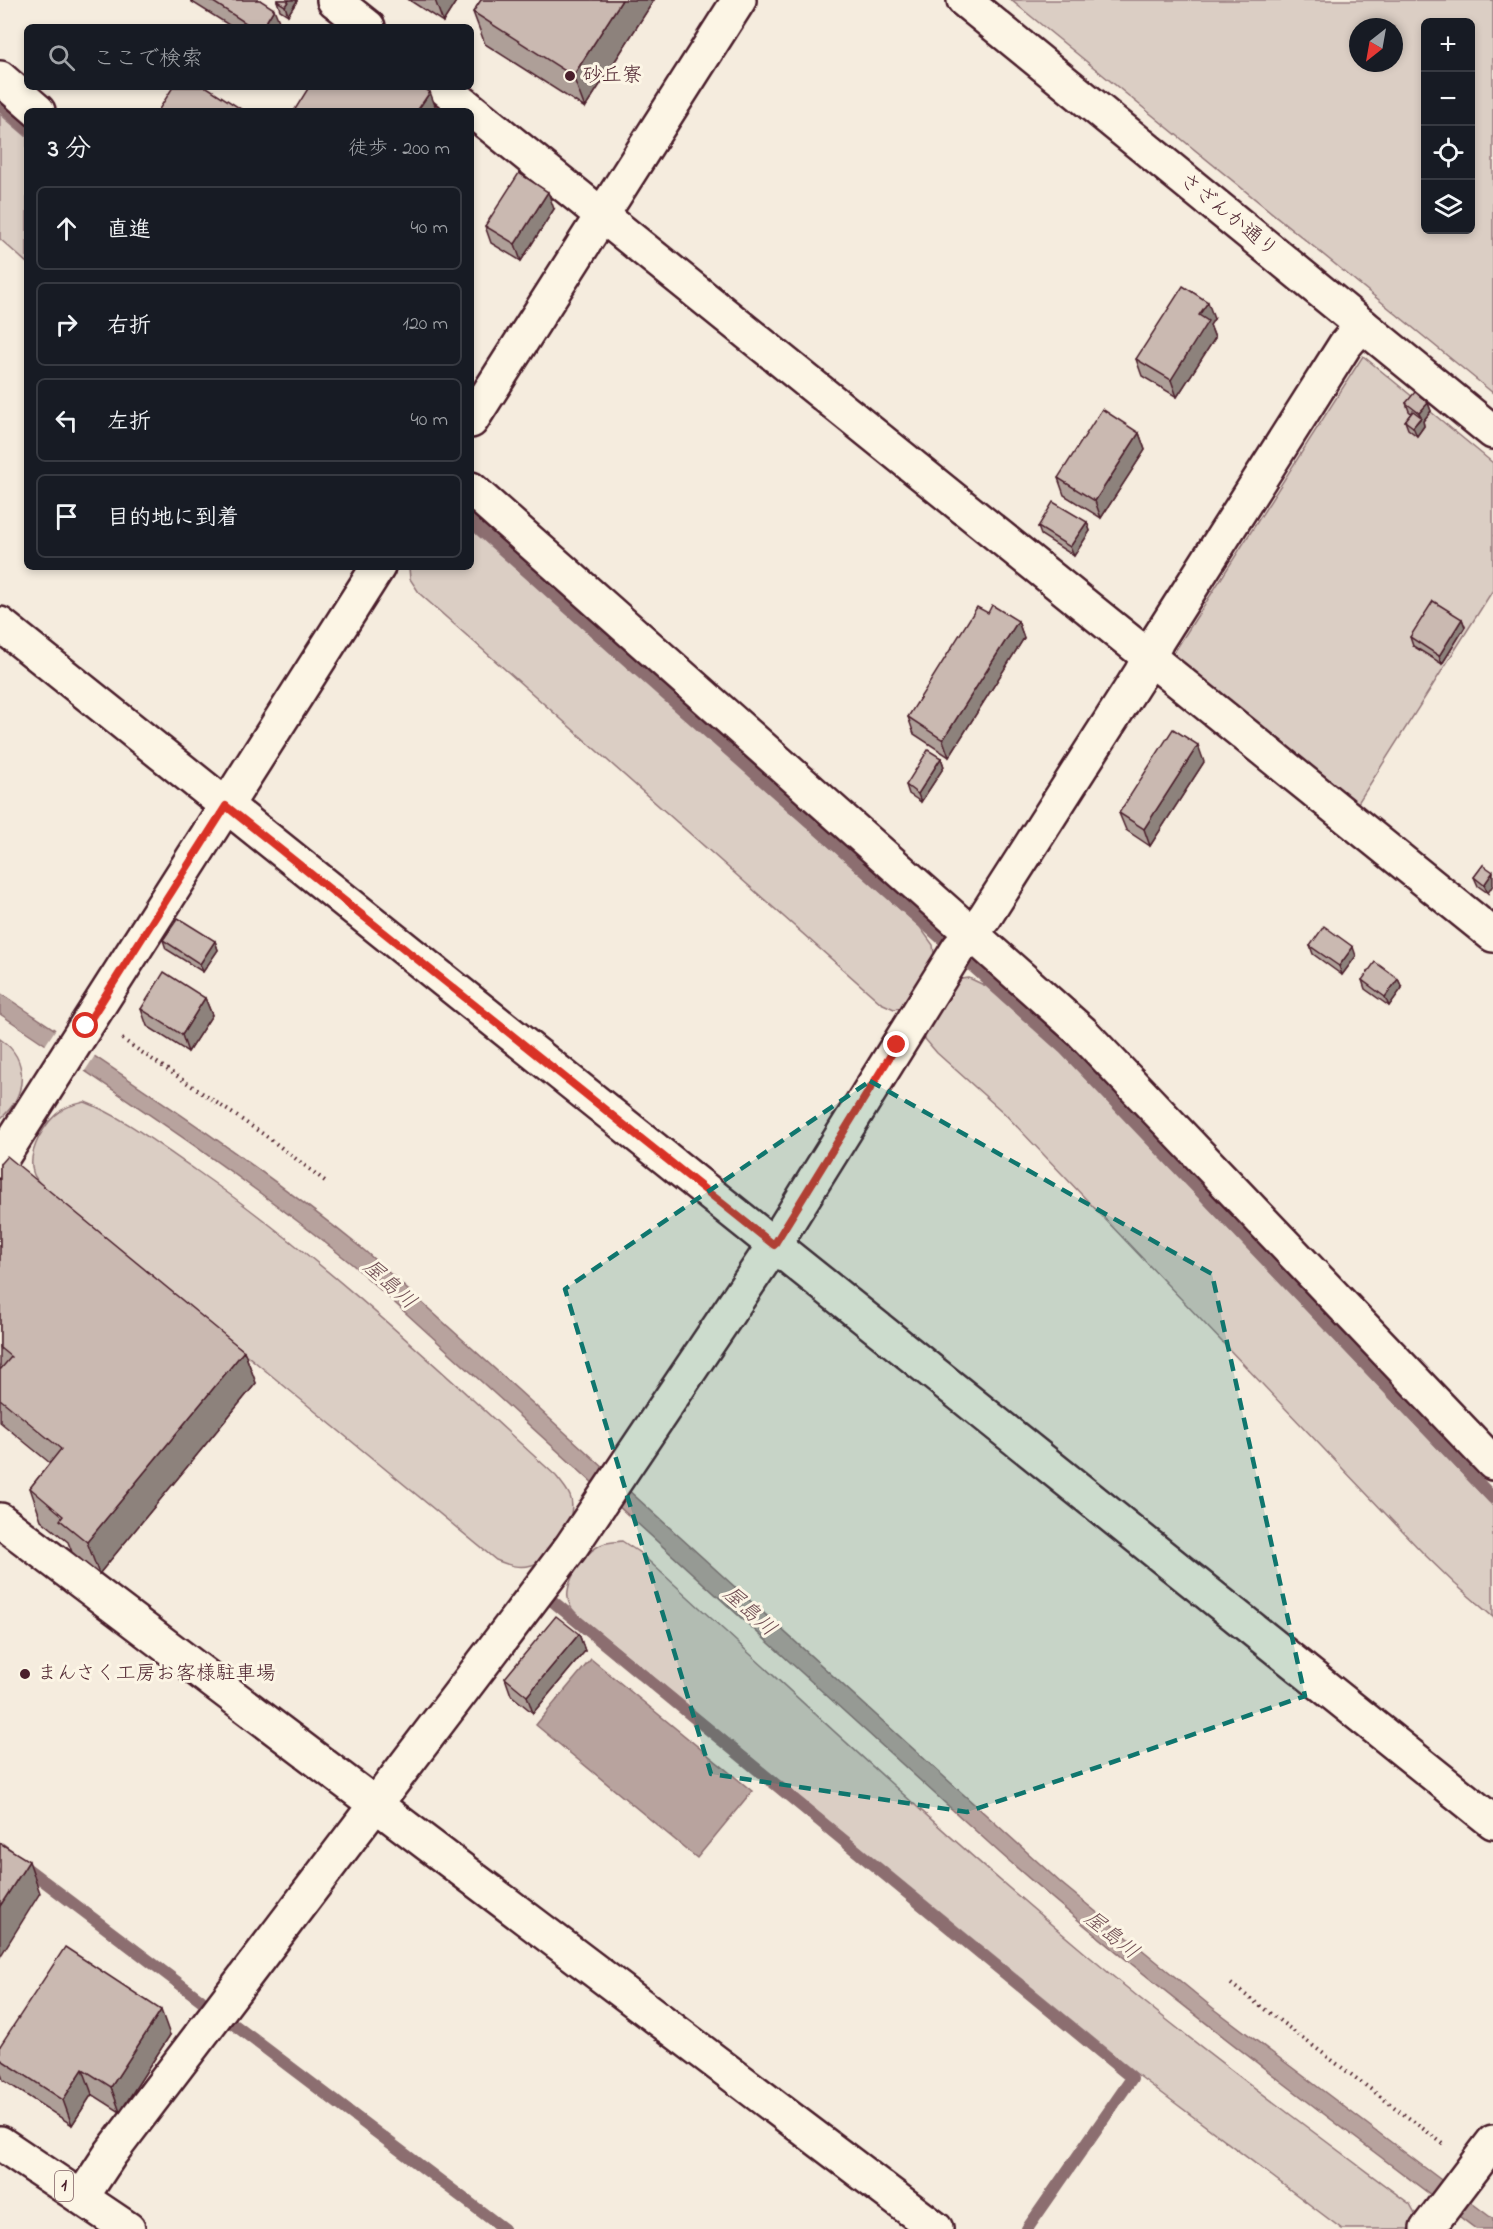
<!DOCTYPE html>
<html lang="ja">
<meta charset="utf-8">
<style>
:root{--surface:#171b24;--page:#20242c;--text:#f1f3f6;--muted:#9ea1a6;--line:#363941}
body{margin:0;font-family:"Indie Flower","Klee One",sans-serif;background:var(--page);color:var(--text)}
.controls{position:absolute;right:18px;top:18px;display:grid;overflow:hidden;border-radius:9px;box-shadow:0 3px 9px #0003}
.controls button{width:54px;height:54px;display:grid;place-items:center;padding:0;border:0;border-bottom:2px solid var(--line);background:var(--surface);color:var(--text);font:30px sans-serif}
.compass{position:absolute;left:1349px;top:18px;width:54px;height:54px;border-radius:50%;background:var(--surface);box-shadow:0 3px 9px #0003;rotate:211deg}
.stop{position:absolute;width:18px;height:18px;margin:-14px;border:4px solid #d93025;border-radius:50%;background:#fff}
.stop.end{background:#d93025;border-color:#fff;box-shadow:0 2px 6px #0008}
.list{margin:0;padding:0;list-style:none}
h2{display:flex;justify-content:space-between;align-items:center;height:78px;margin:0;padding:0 24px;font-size:26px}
h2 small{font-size:20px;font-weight:400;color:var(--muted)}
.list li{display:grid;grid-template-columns:39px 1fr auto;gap:18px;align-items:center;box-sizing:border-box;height:84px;margin:0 12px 12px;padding:0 12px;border:2px solid var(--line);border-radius:9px}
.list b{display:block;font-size:22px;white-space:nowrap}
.list em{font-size:20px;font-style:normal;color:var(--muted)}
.icon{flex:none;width:33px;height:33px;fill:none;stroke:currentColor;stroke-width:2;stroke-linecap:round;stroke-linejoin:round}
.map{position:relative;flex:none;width:1493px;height:2229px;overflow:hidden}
.search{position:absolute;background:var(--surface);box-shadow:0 3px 9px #0003;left:24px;top:24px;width:450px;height:66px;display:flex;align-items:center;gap:15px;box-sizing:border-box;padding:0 21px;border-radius:9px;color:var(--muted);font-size:22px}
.panel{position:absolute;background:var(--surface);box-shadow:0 3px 9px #0003;left:24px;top:108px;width:450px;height:462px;border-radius:9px}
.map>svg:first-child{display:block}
.green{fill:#dbcec4;stroke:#927678;stroke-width:1.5;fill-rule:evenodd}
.water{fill:#b8a39e;stroke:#8c6e70;stroke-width:1.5}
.pier{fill:#f5ecde}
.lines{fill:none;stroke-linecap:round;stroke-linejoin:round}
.stream{stroke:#8c6e70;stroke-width:12}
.minor-casing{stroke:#4a1f2b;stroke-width:38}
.tertiary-casing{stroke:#4a1f2b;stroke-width:38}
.trunk-casing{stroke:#4a1f2b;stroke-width:38}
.path{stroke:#4a1f2b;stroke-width:4;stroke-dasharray:1.5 4.5;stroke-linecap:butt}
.minor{stroke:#fcf5e5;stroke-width:33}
.tertiary{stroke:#fcf5e5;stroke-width:33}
.trunk{stroke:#fcf5e5;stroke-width:33}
.wall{fill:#ae9f98;stroke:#4a1f2b;stroke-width:1.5}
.shaded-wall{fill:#8d827c;stroke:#4a1f2b;stroke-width:1.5}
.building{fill:#cab9b1;stroke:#4a1f2b;stroke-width:1.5}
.route{stroke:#d93025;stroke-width:8}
.marked{fill:#0f766e;fill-opacity:0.2;stroke:#0f766e;stroke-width:4.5;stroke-dasharray:12 8;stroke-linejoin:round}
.poi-dot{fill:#4a1f2b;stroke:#fcf5e5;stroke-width:2}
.labels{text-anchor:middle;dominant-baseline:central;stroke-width:6;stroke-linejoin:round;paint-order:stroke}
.shield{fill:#fcf5e5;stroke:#7f5f63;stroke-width:1.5}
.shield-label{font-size:18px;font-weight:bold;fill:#4a1f2b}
.poi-label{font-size:20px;fill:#4a1f2b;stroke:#fcf5e5;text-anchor:start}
.street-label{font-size:20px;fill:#4a1f2b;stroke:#fcf5e5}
.water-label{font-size:21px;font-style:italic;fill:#704d53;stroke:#fcf5e5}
</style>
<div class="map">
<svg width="1493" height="2229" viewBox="0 0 1493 2229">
<rect width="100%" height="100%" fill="#f5ecde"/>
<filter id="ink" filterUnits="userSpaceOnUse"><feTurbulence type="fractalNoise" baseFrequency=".0167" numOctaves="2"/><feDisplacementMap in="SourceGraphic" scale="12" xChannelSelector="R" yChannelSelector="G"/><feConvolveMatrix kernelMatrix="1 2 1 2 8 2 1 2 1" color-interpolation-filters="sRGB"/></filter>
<g filter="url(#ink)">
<!-- green -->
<g class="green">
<path d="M 1011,0 L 1493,0 L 1493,393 ZM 1470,22 L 1470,230 L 1426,230 L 1426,22 ZM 1358,27 L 1394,27 L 1394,63 L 1358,63 Z"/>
<path d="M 0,114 L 27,137 L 27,263 L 0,239 Z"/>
<path d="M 1363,356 L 1493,463 L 1493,590 L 1358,803 L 1173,654 Z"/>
<path d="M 471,529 L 920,927 L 933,945 L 935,962 L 906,1007 L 894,1009 L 881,1003 L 420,594 L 410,579 L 409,567 L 471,567 Z"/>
<path d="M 969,978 L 986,986 L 1061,1053 L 1493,1506 L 1493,1617 L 1455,1584 L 1423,1553 L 1004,1113 L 937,1053 L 925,1039 L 924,1023 L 954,980 Z"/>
<path d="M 0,1039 C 31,1060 26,1097 0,1119 Z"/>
<path d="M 85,1102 C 126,1118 161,1147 197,1171 C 326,1261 440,1370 556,1476 C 561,1482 567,1489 570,1496 C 579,1516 553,1559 532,1565 C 519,1569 508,1565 496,1560 L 47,1191 C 42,1186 34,1178 33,1172 C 27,1151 45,1121 62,1110 C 69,1105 78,1104 85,1102 Z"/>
<path d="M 622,1541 L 640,1553 C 787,1687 932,1825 1085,1953 C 1189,2041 1300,2122 1410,2204 L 1416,2215 L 1413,2229 L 1342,2229 L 1138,2075 L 579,1616 C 576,1613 571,1609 570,1605 C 560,1586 585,1550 603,1544 C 609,1542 616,1542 622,1541 Z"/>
</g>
<!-- water -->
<g class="water">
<path d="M 0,993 C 124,1076 249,1157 365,1251 L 1061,1883 L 1213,2008 L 1493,2219 L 1493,2229 L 1476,2229 C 1315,2107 1152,1987 1000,1853 L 353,1265 C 241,1173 120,1095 0,1014 Z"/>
<path d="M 591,1659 L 752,1791 L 697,1858 L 536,1725 Z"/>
</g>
<!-- pier -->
<path class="pier" d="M 57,1027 L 96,1054 L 83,1074 L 44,1047 Z"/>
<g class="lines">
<!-- stream -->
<g class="stream">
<path d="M 0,105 L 27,129"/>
<path d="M 471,521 L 943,940"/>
<path d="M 970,964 L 1065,1049 L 1493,1498"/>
<path d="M 550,1599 L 1132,2078 L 1027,2229"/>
<path d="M 0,1848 L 201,2000"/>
<path d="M 228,2020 L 504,2229"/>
</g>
<!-- minor casing -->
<g class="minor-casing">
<g id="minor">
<path d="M 334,0 L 368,27"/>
<path d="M 0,78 L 38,111"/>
<path d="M 443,87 L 1493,935"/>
<path d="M 471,489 L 1082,1032 L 1493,1463"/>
<path d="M 0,624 L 1493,1822"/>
<path d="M 0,1520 L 936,2229"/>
<path d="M 82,2197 L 111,2153 L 571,1547 L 774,1245 L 958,949 L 985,917 L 1141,673 L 1157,641 L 1345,345 L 1362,325"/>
<path d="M 1427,2229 L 1493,2142"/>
</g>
</g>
<!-- tertiary casing -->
<g class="tertiary-casing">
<g id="tertiary">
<path d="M 964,0 L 1493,432"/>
<path d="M 471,421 L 739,0"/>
<path d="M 0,1161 L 378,567"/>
</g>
</g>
<!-- trunk casing -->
<g class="trunk-casing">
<path id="trunk" d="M 0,2143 L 128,2229"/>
</g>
<!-- path -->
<g class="path">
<path d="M 122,1039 L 266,1136 L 325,1181"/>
<path d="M 1231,1984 L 1446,2146"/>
</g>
<!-- minor -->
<use href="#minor" class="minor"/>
<!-- tertiary -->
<use href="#tertiary" class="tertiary"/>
<!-- trunk -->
<use href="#trunk" class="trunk"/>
</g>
<!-- wall -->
<g class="wall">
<path d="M 191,0 L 260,0 L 281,26 L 232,27 L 192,2 Z"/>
<path d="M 277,0 L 297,0 L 297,1 L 288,15 L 280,10 L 277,1 Z"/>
<path d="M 409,0 L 457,0 L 443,22 Z"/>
<path d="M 481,0 L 654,0 L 585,108 L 485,44 L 473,12 Z"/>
<path d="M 554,209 L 521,261 L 491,243 L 485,226 Z"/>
<path d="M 1214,319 L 1210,325 L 1215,338 L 1177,397 L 1142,376 L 1136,359 Z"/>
<path d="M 1406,403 L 1428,403 L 1431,411 L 1423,421 L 1424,426 L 1417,436 L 1408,429 L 1405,421 L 1411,413 L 1409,411 Z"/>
<path d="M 1139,433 L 1145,450 L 1101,518 L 1064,495 L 1058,478 Z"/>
<path d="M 1087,522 L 1090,531 L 1074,556 L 1041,535 L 1038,527 Z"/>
<path d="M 988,613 L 1018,621 L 1024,638 L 949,757 L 914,734 L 908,717 Z"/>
<path d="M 1462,619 L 1465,627 L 1442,664 L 1413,646 L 1410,637 Z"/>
<path d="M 941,758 L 944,767 L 921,802 L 909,794 L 906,785 Z"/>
<path d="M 1204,762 L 1150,846 L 1126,830 L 1119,813 Z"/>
<path d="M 1483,865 L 1488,893 L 1478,886 L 1474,877 Z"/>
<path d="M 163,940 L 215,941 L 218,950 L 203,972 L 166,949 Z"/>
<path d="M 1310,946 L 1356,956 L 1342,975 L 1313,954 Z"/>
<path d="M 1398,979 L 1402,988 L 1389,1006 L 1365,989 L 1362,980 Z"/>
<path d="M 205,998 L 212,1015 L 188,1052 L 147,1026 L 141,1009 Z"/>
<path d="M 0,1164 L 244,1351 L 256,1383 L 99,1574 L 72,1552 L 68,1542 L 41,1520 L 30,1488 L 50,1463 L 0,1422 Z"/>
<path d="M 579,1634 L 585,1651 L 533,1713 L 511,1695 L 505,1678 Z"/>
<path d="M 170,2035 L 120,2112 L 92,2094 L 72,2125 L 3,2080 L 0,2071 L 0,2046 Z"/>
</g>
<!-- shaded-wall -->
<g class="shaded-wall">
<path d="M 289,0 L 297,0 L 297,1 L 288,15 L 285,6 Z"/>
<path d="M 435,0 L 457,0 L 443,22 Z"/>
<path d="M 622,0 L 654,0 L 585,108 L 573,76 Z"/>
<path d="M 274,9 L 281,26 L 263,27 Z"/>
<path d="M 430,92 L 437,111 L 417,111 Z"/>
<path d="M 548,192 L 554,209 L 521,261 L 515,244 Z"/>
<path d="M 1208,302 L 1214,319 L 1210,325 L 1215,338 L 1177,397 L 1171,380 L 1199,315 Z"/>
<path d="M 1428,403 L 1431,411 L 1423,421 L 1424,426 L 1417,436 L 1413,427 L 1421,418 L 1419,413 Z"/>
<path d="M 1139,433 L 1145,450 L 1101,518 L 1095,501 Z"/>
<path d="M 1087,522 L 1090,531 L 1074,556 L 1070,547 Z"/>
<path d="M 1462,619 L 1465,627 L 1442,664 L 1439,656 Z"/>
<path d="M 1018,621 L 1024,638 L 949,757 L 943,740 Z"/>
<path d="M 1198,745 L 1204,762 L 1150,846 L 1144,829 Z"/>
<path d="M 941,758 L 944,767 L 921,802 L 918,794 Z"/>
<path d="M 1493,872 L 1493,885 L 1488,893 L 1484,885 Z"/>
<path d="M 215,941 L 218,950 L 203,972 L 200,964 Z"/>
<path d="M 1353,947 L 1356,956 L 1342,975 L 1339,966 Z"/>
<path d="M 1398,979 L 1402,988 L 1389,1006 L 1385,997 Z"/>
<path d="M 205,998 L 212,1015 L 188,1052 L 182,1035 Z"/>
<path d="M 244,1351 L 256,1383 L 99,1574 L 87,1542 Z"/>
<path d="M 579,1634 L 585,1651 L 533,1713 L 527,1696 Z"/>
<path d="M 29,1861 L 40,1893 L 0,1957 L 0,1906 Z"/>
<path d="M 161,2010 L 170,2035 L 120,2112 L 111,2087 Z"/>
<path d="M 83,2069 L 92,2094 L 72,2125 L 63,2100 Z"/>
</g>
<!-- building -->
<g class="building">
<path d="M 210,0 L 260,0 L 274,9 L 263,27 L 252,27 Z"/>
<path d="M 277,0 L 289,0 L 285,6 L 277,1 Z"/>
<path d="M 481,0 L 622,0 L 573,76 L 473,12 Z"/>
<path d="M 173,87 L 207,87 L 244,111 L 158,111 Z"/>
<path d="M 309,87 L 422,87 L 430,92 L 417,111 L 294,111 Z"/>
<path d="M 519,173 L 548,192 L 515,244 L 485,226 Z"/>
<path d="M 1183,286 L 1208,302 L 1199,315 L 1208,321 L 1171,380 L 1136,359 Z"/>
<path d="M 1415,392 L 1428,403 L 1419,413 L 1406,403 Z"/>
<path d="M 1102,409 L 1139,433 L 1095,501 L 1058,478 Z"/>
<path d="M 1413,411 L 1421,417 L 1413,427 L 1405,421 Z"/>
<path d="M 1053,502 L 1087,522 L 1070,547 L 1038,527 Z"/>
<path d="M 1433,601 L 1462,619 L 1439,656 L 1410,637 Z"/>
<path d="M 992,605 L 1018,621 L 943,740 L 908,717 L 977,607 L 988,613 Z"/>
<path d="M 1173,729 L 1198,745 L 1144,829 L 1119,813 Z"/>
<path d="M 928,750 L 941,758 L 918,794 L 906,785 Z"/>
<path d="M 1483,865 L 1493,872 L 1484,885 L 1474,877 Z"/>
<path d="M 178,918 L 215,941 L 200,964 L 163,940 Z"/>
<path d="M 1324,926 L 1353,947 L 1339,966 L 1310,946 Z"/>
<path d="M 1375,962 L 1398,979 L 1385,997 L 1362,980 Z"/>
<path d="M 164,972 L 205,998 L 182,1035 L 141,1009 Z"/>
<path d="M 7,1156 L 244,1351 L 87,1542 L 60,1520 L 63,1516 L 30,1488 L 61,1449 L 0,1399 L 0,1370 L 11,1357 L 0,1348 L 0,1164 Z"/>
<path d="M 556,1616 L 579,1634 L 527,1696 L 505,1678 Z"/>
<path d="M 0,1843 L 29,1861 L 0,1906 Z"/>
<path d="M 65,1947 L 161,2010 L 111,2087 L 83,2069 L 63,2100 L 0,2059 L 0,2046 Z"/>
</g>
</g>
<g class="lines" filter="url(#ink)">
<!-- route -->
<path class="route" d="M 86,1026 L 226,806 L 774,1245 L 897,1045"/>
</g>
<!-- marked area -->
<path class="marked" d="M 870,1081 L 1212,1274 L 1305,1696 L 967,1812 L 711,1774 L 565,1289 Z"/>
<!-- markers -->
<g class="poi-dot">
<circle cx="570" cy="76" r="6"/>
<circle cx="25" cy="1674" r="6"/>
</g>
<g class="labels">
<!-- shield labels -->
<rect class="shield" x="55" y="2171" width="18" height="30" rx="4.5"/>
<g class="shield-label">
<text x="64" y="2186">1</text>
</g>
<!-- poi labels -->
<g class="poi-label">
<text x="582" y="76">砂丘寮</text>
<text x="37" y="1674">まんさく工房お客様駐車場</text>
</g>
<!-- street labels -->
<g class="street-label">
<text transform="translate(1228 216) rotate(39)">さざんか通り</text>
</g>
<!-- water labels -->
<g class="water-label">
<text transform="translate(389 1285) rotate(42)">屋島川</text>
<text transform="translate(749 1612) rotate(42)">屋島川</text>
<text transform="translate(1111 1936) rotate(39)">屋島川</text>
</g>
</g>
</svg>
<div class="controls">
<button>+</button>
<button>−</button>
<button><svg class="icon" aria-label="locate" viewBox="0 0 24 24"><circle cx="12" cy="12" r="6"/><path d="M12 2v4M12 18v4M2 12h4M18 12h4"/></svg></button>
<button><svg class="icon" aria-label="layers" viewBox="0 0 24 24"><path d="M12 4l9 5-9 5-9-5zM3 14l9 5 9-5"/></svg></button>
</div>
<svg class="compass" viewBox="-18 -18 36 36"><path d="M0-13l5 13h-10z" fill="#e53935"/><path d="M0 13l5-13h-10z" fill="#9ea1a6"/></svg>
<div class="stop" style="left:86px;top:1026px"></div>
<div class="stop end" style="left:897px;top:1045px"></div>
<div class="search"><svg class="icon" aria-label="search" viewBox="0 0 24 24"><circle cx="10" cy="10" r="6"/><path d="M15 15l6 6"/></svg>ここで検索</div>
<section class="panel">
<h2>3 分<small>徒歩 · 200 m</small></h2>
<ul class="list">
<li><svg class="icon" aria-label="ahead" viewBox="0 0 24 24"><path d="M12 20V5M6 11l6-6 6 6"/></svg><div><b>直進</b></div><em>40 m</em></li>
<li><svg class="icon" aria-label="right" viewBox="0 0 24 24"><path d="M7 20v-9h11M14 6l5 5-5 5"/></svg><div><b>右折</b></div><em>120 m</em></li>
<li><svg class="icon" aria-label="left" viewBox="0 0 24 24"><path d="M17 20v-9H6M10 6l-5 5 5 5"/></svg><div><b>左折</b></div><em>40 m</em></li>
<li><svg class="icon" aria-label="arrive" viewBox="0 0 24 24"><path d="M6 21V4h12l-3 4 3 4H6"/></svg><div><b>目的地に到着</b></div></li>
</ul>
</section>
</div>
